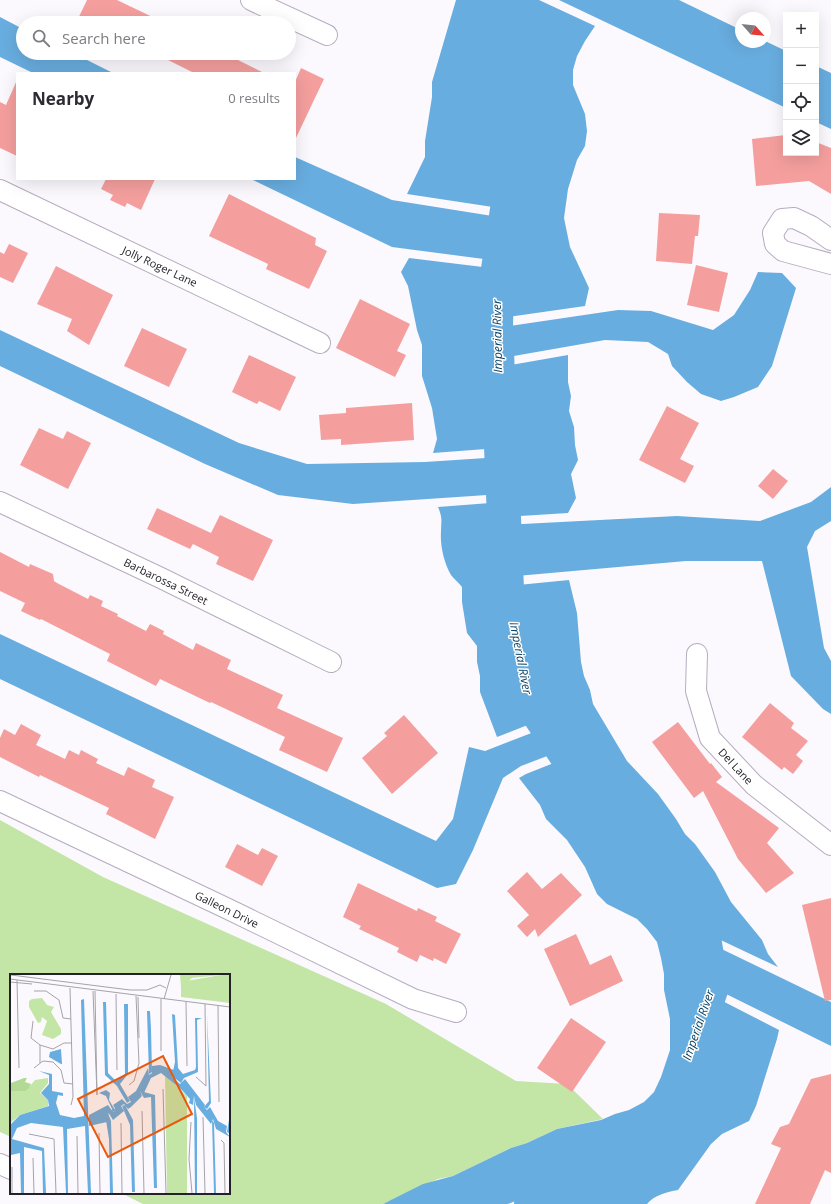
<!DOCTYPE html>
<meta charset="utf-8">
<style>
:root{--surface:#fff;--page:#f2f2f3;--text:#2b2b33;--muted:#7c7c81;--line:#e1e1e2}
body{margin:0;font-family:"Open Sans",sans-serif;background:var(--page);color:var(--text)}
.controls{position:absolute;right:12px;top:12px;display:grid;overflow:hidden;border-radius:0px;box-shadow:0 4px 16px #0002}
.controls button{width:36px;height:36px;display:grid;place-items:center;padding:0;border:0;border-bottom:1px solid var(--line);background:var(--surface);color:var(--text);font:20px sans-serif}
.compass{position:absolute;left:735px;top:12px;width:36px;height:36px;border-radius:50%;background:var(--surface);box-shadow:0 4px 16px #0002;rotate:117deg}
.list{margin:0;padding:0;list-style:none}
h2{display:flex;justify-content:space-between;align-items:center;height:52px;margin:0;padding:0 16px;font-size:17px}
h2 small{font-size:13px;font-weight:400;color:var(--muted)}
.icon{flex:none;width:22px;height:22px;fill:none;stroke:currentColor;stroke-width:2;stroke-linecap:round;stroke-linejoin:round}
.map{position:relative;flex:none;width:831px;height:1204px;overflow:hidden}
.search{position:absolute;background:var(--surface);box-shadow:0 4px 16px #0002;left:16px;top:16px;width:280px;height:44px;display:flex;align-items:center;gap:10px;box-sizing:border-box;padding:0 14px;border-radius:22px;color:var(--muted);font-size:15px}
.panel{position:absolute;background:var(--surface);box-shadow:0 4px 16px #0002;left:16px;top:72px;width:280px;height:108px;border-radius:0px}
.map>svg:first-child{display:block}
.green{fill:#c3e6a7}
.water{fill:#68addf}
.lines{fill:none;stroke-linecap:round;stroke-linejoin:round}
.river{stroke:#68addf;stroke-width:34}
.building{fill:#f49f9e}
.minor-casing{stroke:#b6acbf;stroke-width:22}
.minor{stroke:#fff;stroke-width:20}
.labels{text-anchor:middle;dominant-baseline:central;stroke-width:3;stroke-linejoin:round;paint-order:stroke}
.street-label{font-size:11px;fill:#252129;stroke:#fff}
.water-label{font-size:12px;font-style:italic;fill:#094163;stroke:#fff}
.inset-river{fill:none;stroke:#68addf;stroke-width:2}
.inset-road{fill:none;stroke:#a5a3a8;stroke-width:1}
.view{fill:#e8590c;fill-opacity:0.15;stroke:#e8590c;stroke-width:2}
.inset-edge{fill:none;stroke:#252129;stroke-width:2}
</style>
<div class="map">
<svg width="831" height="1204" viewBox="0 0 831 1204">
<rect width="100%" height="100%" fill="#fbf9fd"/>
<!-- green -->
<path class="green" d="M 0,820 L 103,877 L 386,1004 L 516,1081 L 567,1084 L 603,1119 L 557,1129 L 527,1143 L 511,1148 L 453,1176 L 438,1179 L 383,1204 L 143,1204 L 121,1193 L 229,1193 L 229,975 L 11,975 L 11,1137 L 0,1132 Z"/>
<!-- water -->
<g class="water">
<path d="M 456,0 L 539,0 L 595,26 L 585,41 L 577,56 L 573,70 L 573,85 L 585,114 L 587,131 L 585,146 L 577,160 L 568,189 L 564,218 L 570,247 L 589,288 L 585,306 L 494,319 L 489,322 L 487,327 L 488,359 C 490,365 493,367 500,367 L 568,355 L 568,382 L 571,396 L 569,411 L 574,427 L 575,445 L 578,460 L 571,474 L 576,498 L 568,513 L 502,517 L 497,518 L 494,525 L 497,580 L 502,584 L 508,586 L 569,580 L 577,613 L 581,662 L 584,676 L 590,690 L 593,704 L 627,761 L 658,794 L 676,819 L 685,834 L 695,844 L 715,872 L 731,902 L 762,940 L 768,954 L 778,967 L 708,934 L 700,933 L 697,937 L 696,942 L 703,987 L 705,992 L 779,1030 L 777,1039 L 756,1106 L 749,1121 L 722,1134 L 711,1144 L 678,1190 C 667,1192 654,1195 647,1204 L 569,1204 L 556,1191 L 548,1188 L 508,1204 L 383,1204 L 423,1184 L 453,1176 L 511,1148 L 527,1143 L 557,1129 L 601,1120 L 615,1114 L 629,1110 L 644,1102 L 654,1092 L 661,1077 L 670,1050 L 670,1019 L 664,990 L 664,974 L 661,958 L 657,942 L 647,929 L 637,919 L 607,904 L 597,894 L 585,867 L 567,840 L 546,819 L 540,805 L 519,778 L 526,774 L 569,757 L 572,752 C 569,741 555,718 543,719 L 497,737 L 480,692 L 480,676 L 477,662 L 477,646 L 467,633 L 462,602 L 462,587 C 459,583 454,579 451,575 C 444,563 440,546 441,532 C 441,520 443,519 438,507 L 503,502 L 508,500 L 511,494 L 509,457 C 507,451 505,450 499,448 L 433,453 L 437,439 L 432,408 L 422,376 L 422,345 L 417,330 L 408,286 L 401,272 L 409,258 L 499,269 L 504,269 L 508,263 L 515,220 C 513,214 512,212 506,209 L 407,194 L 425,157 L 425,141 L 432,97 L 432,82 Z"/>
<path d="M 559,0 L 679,0 L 741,30 L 741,42 L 765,41 L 786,51 L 786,108 Z"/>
<path d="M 0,17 L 23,29 L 23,53 L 73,53 L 113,73 L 33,73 L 0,57 Z"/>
<path d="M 816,66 L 831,73 L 831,129 L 816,122 Z"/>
<path d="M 295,157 L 392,200 L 505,218 L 499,261 L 392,247 L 251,179 L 295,179 Z"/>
<path d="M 758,272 L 782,273 L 796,288 L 772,366 L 758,387 L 734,397 L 721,401 L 701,394 L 687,382 L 672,366 L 668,354 L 648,342 L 605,340 L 497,359 L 496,328 L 618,310 L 651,311 L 713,330 L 734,315 L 750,290 Z"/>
<path d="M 0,330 L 239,443 L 307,464 L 425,462 L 501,457 L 502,494 L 353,504 L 278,495 L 205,464 L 0,366 Z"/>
<path d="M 831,487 L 831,521 L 815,531 L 807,547 L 824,648 L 831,661 L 831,714 L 823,709 L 791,676 L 762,561 L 686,561 L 506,577 L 504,525 L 677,516 L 760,521 L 811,502 Z"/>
<path d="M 0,634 L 436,841 L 453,819 L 469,747 L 485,751 L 547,727 L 563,750 L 521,766 L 503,778 L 473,850 L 456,884 L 437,888 L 0,679 Z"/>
<path d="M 705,941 L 831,1002 L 831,1046 L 712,987 Z"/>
<path d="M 550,1196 L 557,1204 L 531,1204 Z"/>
</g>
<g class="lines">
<!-- river -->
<g class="river">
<path d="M 514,163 L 497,276 L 496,328 L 507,589 L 529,700 L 580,776 L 598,792"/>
<path d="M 682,891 L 702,925 L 712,987 L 694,1039"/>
<path d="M 531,1204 L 580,1184 L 597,1169"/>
</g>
</g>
<!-- building -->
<g class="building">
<path d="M 87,0 L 117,0 L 165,23 L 76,23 Z"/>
<path d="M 154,53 L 224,53 L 264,73 L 194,73 Z"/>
<path d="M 301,68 L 324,79 L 295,140 L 295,82 Z"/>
<path d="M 17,80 L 17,156 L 0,148 L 0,102 L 6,105 Z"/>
<path d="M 786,135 L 786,153 L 816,153 L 816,142 L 831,148 L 831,194 L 809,181 L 756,186 L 752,139 Z"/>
<path d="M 106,179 L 155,179 L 141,210 L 127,203 L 125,207 L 110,200 L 113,195 L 101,189 Z"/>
<path d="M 229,194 L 316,238 L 315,245 L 327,251 L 309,289 L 266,269 L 268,264 L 209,236 Z"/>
<path d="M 659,213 L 700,215 L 698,236 L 695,236 L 692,264 L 656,261 Z"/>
<path d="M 9,244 L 28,253 L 13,283 L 0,277 L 0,252 L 4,254 Z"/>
<path d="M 696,265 L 728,273 L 719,312 L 687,305 Z"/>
<path d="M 56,266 L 113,295 L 89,345 L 67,331 L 72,319 L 37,304 Z"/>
<path d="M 360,299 L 410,324 L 397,351 L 406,355 L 395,377 L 336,348 Z"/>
<path d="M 142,328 L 187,349 L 169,387 L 124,366 Z"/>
<path d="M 249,355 L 296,377 L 280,411 L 259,401 L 257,404 L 232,392 Z"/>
<path d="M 412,403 L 414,440 L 341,445 L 341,439 L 321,440 L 319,415 L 346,413 L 346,408 Z"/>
<path d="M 667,406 L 699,423 L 680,459 L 694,466 L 685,483 L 639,460 Z"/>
<path d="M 39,428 L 63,439 L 67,431 L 91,443 L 68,489 L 20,465 Z"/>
<path d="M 773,469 L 788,481 L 773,499 L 758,486 Z"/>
<path d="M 157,508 L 211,533 L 220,515 L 273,540 L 253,581 L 216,564 L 219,557 L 193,544 L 190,549 L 147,529 Z"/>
<path d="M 0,552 L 29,567 L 30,564 L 53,574 L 54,581 L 57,583 L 88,599 L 90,595 L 103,601 L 101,606 L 118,614 L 117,616 L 146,631 L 150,624 L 164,631 L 163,634 L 193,650 L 196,643 L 231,660 L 227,669 L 283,695 L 277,708 L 343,738 L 327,772 L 279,750 L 285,737 L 211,702 L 210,703 L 160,679 L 156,686 L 107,661 L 110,654 L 41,619 L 40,620 L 21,611 L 25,603 L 0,591 Z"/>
<path d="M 770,703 L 794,723 L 791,728 L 808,741 L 796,755 L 803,761 L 793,774 L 784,767 L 782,770 L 742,737 Z"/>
<path d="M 404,715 L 438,753 L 392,794 L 362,758 L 387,736 L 384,733 Z"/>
<path d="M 678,722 L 710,764 L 711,763 L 722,777 L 716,782 L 779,828 L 767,843 L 794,873 L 766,893 L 738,859 L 703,791 L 694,798 L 652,742 Z"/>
<path d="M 21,724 L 41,735 L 36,745 L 65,759 L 69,750 L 79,755 L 81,750 L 98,759 L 96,763 L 124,776 L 128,767 L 155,780 L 152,787 L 174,797 L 155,839 L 106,814 L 109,808 L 40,775 L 39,777 L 0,757 L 0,738 L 4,729 L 15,735 Z"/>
<path d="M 237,844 L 258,855 L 262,848 L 278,856 L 262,886 L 225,867 Z"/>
<path d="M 527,872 L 542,889 L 561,873 L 582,895 L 538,937 L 535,929 L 527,937 L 517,926 L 529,915 L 507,891 Z"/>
<path d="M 358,883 L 417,911 L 418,908 L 437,917 L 435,921 L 461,934 L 446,964 L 434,958 L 433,961 L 420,955 L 417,962 L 397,952 L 399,948 L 359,929 L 361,926 L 343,917 Z"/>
<path d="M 831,898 L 831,1000 L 825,1001 L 802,905 Z"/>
<path d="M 576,934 L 590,965 L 611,955 L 623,981 L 570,1006 L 544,949 Z"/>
<path d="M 571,1018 L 606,1042 L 572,1092 L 537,1068 Z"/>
<path d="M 831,1074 L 831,1173 L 825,1170 L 810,1204 L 755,1204 L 781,1148 L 771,1144 L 780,1127 L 789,1124 L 811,1079 Z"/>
</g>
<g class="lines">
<!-- minor casing -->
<g class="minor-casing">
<g id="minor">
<path d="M 251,0 L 327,35"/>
<path d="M 0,190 L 320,343"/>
<path d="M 831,240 L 811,226 L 794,218 L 782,219 L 773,233 L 775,244 L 783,251 L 831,264"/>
<path d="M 0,502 L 161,578 L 331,662"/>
<path d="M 697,654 L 696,691 L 710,738 L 754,785 L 831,845"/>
<path d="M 0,801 L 226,908 L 413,999 L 456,1012"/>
<path d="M 0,1164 L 11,1169"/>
</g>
</g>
<!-- minor -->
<use href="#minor" class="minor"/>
</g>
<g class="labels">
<!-- street labels -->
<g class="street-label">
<text transform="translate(160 266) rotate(25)">Jolly Roger Lane</text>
<text transform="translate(166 581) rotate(26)">Barbarossa Street</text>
<text transform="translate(736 766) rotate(47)">Del Lane</text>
<text transform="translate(227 909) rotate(26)">Galleon Drive</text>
</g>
<!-- water labels -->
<g class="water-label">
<text transform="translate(497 336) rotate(-91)">Imperial River</text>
<text transform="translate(521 658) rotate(79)">Imperial River</text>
<text transform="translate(698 1025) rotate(-71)">Imperial River</text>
</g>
</g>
<!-- overview -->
<g transform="translate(10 974)">
<rect width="220" height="220" fill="#fbf9fd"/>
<path d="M 170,1 L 211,1 L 182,4 L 171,13 ZM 211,1 L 220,1 L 220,29 L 171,23 L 171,13 L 176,7 ZM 32,24 L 37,31 L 44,33 L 41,38 L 51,55 L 51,60 L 43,65 L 32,61 L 37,47 L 32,43 L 31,48 L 28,49 L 19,33 L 19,27 L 22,25 ZM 155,101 L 177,122 L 177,219 L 157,219 ZM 38,104 L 38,109 L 30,119 L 38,126 L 38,132 L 10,141 L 0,149 L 0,117 L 16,117 L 25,106 Z" fill="#c3e6a7"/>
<path d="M 14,104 L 17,104 L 15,108 L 21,110 L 19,114 L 16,117 L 0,117 L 1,109 Z" fill="#b3da94"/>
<path d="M 74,25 L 81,219 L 78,219 L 75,152 L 57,155 L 58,219 L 56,219 L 53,153 L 21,149 L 7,154 L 2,165 L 34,174 L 36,219 L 33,219 L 32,177 L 14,173 L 14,219 L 11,219 L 10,179 L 1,181 L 0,189 L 0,151 L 10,141 L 39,132 L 38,126 L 31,119 L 39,110 L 39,101 L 29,97 L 42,100 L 42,117 L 53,119 L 53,122 L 48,121 L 46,129 L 50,141 L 64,144 L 74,142 L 71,26 ZM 93,28 L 96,28 L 98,99 L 106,107 L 115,100 L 114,30 L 118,30 L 118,100 L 110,110 L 120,127 L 117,129 L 107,112 L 95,101 ZM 137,37 L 140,37 L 141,55 L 142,98 L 139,100 ZM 219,37 L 220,38 L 219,159 L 217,158 L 219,146 ZM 162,40 L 165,41 L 168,94 L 173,100 L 185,96 L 186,93 L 185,44 L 192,44 L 187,46 L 188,98 L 174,104 L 171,109 L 162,102 L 165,88 ZM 197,41 L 201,129 L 197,135 L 194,133 L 199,127 ZM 51,75 L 52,90 L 51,90 L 39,83 L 40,78 ZM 150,91 L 164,96 L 162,103 L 170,110 L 175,105 L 195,131 L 194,133 L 197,136 L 200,133 L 208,147 L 217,152 L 216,158 L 220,163 L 206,155 L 203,145 L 201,150 L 186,131 L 184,122 L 183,131 L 179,129 L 180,125 L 171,115 L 151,99 L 141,104 L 134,119 L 130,117 L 132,122 L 121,133 L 118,135 L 114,130 L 111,132 L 114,137 L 103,146 L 98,138 L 95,140 L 97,148 L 79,152 L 79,141 L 98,131 L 103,138 L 106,136 L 103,131 L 112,125 L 117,130 L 121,128 L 118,123 L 126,117 L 138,94 L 139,101 L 142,99 L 142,92 ZM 96,116 L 100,119 L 99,126 L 105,136 L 103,137 L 96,122 L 89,119 ZM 130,117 L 145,121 L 147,214 L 144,214 L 141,123 L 134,124 ZM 184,123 L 187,144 L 187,219 L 185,219 ZM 115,131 L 123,146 L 125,218 L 122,218 L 120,151 L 112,132 ZM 98,139 L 101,147 L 103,219 L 100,219 L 99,165 L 95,140 ZM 202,146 L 204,149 L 206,219 L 204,219 Z" fill="#68addf"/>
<path class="inset-river" d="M 92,141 L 107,135"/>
<path class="inset-road" d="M 1,1 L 120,16 L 137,16 L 150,11 L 156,14M 0,5 L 220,33M 7,6 L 9,94M 0,8 L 22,10M 60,14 L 63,123 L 61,131M 24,17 L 36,17 L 49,26 L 53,44 L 61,45M 83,17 L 87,121 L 85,17M 106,20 L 107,96M 128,23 L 129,64M 154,25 L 161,1M 176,28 L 177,92M 208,32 L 209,128M 23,47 L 21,64 L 30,71 L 43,75 L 54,69 L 62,69M 30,71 L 30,89M 151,77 L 151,25M 24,94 L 33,87 L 43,88 L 51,96 L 54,109 L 63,110M 186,103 L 196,112 L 195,30M 119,111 L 124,107 L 129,89 L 126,22M 153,115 L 156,219M 132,137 L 134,219M 193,143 L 195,219M 181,148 L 179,185 L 182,219M 111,149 L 112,219M 89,159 L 90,219M 19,160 L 44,165 L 46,219M 67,162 L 68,219M 211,166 L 214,169 L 215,219M 23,184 L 24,219M 2,193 L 2,219"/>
<path class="view" d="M 153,82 L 182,140 L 98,183 L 68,125 Z"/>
<rect width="220" height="220" class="inset-edge"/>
</g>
</svg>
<div class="controls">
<button>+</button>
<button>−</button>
<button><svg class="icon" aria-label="locate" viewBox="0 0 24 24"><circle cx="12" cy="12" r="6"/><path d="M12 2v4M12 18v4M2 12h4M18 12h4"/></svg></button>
<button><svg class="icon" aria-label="layers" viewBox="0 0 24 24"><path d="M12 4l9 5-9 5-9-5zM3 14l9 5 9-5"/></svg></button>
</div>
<svg class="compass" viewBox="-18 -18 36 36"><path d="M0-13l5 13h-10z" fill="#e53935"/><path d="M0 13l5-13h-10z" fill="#7c7c81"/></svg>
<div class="search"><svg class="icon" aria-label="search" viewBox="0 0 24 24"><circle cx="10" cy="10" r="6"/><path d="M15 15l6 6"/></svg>Search here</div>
<section class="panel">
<h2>Nearby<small>0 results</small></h2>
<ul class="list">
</ul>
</section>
</div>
